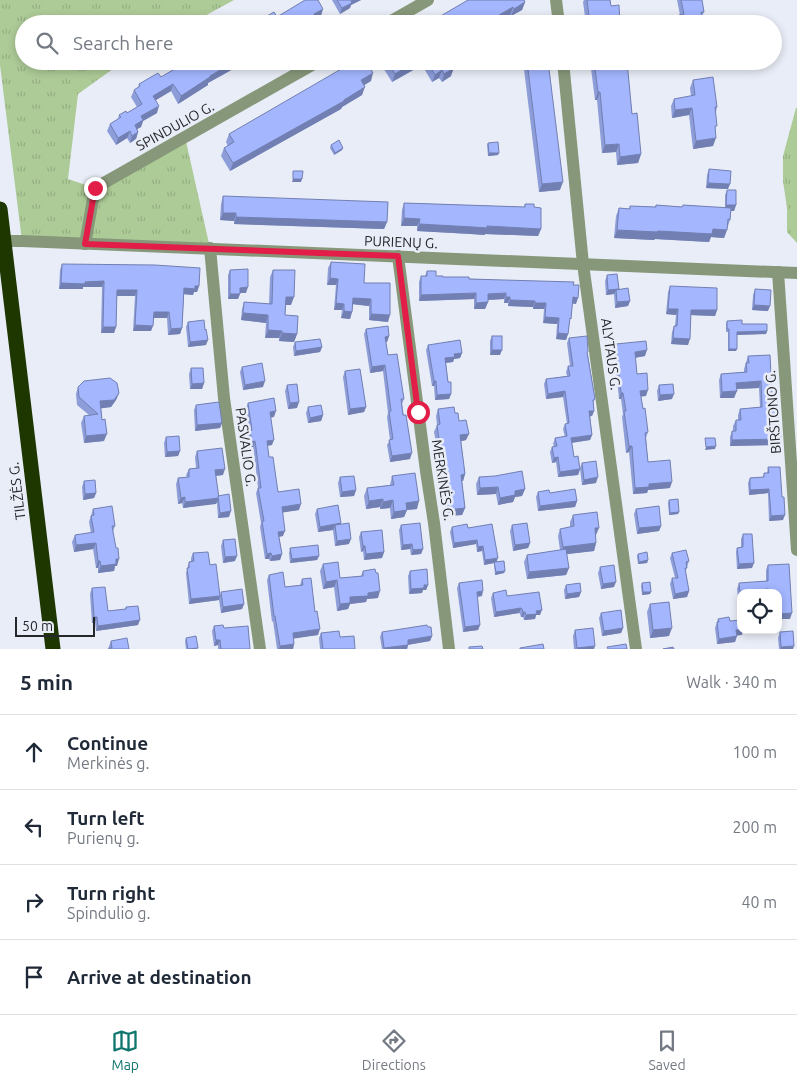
<!DOCTYPE html>
<meta charset="utf-8">
<style>
:root{--surface:#fff;--page:#f2f2f3;--text:#1f2937;--muted:#747a83;--line:#e0e1e3;--accent:#0f766e}
body{margin:0;font-family:Ubuntu,sans-serif;background:var(--page);color:var(--text)}
.controls{position:absolute;right:15px;bottom:15px;display:grid;overflow:hidden;border-radius:10px;box-shadow:0 2px 8px #0003}
.controls button{width:45px;height:45px;display:grid;place-items:center;padding:0;border:0;border-bottom:1px solid var(--line);background:var(--surface);color:var(--text);font:25px sans-serif}
.scale{position:absolute;left:15px;bottom:12px;width:80px;box-sizing:border-box;padding-left:5px;border:2px solid #26272b;border-top:0;font-size:14px;line-height:18px;white-space:nowrap;color:#26272b;-webkit-text-stroke:4px #e9edf7;paint-order:stroke}
.stop{position:absolute;width:15px;height:15px;margin:-11px;border:4px solid #e11d48;border-radius:50%;background:#fff}
.stop.end{background:#e11d48;border-color:#fff;box-shadow:0 1px 5px #0008}
.list{margin:0;padding:0;list-style:none}
h2{display:flex;justify-content:space-between;align-items:center;height:65px;margin:0;padding:0 20px;font-size:21px}
h2 small{font-size:16px;font-weight:400;color:var(--muted)}
.list li{display:grid;grid-template-columns:32px 1fr auto;gap:15px;align-items:center;box-sizing:border-box;height:75px;padding:0 20px;border-top:1px solid var(--line)}
.list b{display:block;font-size:19px;white-space:nowrap}
.list p{margin:0;font-size:16px;white-space:nowrap;color:var(--muted)}
.list em{font-size:16px;font-style:normal;color:var(--muted)}
.icon{flex:none;width:28px;height:28px;fill:none;stroke:currentColor;stroke-width:2;stroke-linecap:round;stroke-linejoin:round}
.map{position:relative;flex:none;width:797px;height:649px;overflow:hidden}
.search{position:absolute;background:var(--surface);box-shadow:0 2px 8px #0003;left:15px;right:15px;top:15px;height:55px;display:flex;align-items:center;gap:12px;box-sizing:border-box;padding:0 18px;border-radius:28px;color:var(--muted);font-size:19px}
.sheet{height:365px;background:var(--surface)}
nav{display:flex;justify-content:space-around;align-items:center;box-sizing:border-box;height:70px;border-top:1px solid var(--line);background:var(--surface);font-size:14px;color:var(--muted)}
nav a{display:grid;justify-items:center;gap:2px}
nav .on{color:var(--accent)}
.map>svg:first-child{display:block}
.grass{fill:url(#grass-tufts)}
.lines{fill:none;stroke-linecap:round;stroke-linejoin:round}
.street{stroke:#87987a;stroke-width:12}
.highway{stroke:#1e3701;stroke-width:15}
.wall{fill:#8c9dda}
.shaded-wall{fill:#727fb2}
.building{fill:#a3b6fe;stroke:#727fb2}
.route{stroke:#e11d48;stroke-width:6}
.labels{text-anchor:middle;dominant-baseline:central;stroke-width:5;stroke-linejoin:round;paint-order:stroke}
.street-label{font-size:14px;fill:#26272b;stroke:#e9edf7}
</style>
<div class="map">
<svg width="797" height="649" viewBox="0 0 797 649">
<defs>
<pattern id="grass-tufts" width="24" height="20" patternUnits="userSpaceOnUse" patternTransform="scale(1.25)"><rect width="24" height="20" fill="#adcb97"/><path d="M3 7l-1-3M5 7V3M7 7l1-3M15 17l-1-3M17 17v-4M19 17l1-3" fill="none" stroke="#95ae82"/></pattern>
</defs>
<rect width="100%" height="100%" fill="#e9edf7"/>
<!-- grass -->
<g class="grass">
<path d="M 0,0 L 234,0 L 190,24 L 24,24 L 24,61 L 124,61 L 78,94 L 68,179 L 95,188 L 185,137 L 210,248 L 22,241 L 0,65 Z"/>
<path d="M 796,108 L 797,108 L 797,243 L 787,232 L 787,208 L 783,181 L 783,156 Z"/>
</g>
<g class="lines">
<!-- street -->
<g class="street">
<path d="M 556,0 L 559,24"/>
<path d="M 386,24 L 428,0"/>
<path d="M 563,61 L 583,264 L 636,649"/>
<path d="M 4,241 L 22,241 L 797,273"/>
<path d="M 85,244 L 95,188 L 319,61"/>
<path d="M 210,248 L 224,398 L 260,649"/>
<path d="M 398,256 L 426,471 L 434,523 L 449,649"/>
<path d="M 778,272 L 797,550"/>
</g>
<!-- highway -->
<path class="highway" d="M 0,209 L 53,649"/>
</g>
<!-- wall -->
<g class="wall">
<path d="M 332,0 L 361,0 L 351,5 L 350,8 L 340,14 Z"/>
<path d="M 584,0 L 610,0 L 611,6 L 620,24 L 586,24 L 583,2 Z"/>
<path d="M 677,0 L 702,0 L 704,12 L 702,16 L 703,24 L 676,24 L 679,15 L 680,15 Z"/>
<path d="M 525,2 L 522,10 L 511,16 L 510,15 L 494,24 L 427,24 Z"/>
<path d="M 185,61 L 233,69 L 208,83 L 208,85 L 178,104 L 171,91 L 156,100 L 157,113 L 143,121 L 141,127 L 137,129 L 138,132 L 136,139 L 130,143 L 127,138 L 116,145 L 107,131 L 110,124 L 118,119 L 119,115 L 127,113 L 137,107 L 131,97 L 134,90 L 138,88 L 139,84 L 161,77 L 183,64 Z"/>
<path d="M 384,61 L 450,61 L 451,76 L 442,82 L 439,78 L 432,82 L 422,65 L 392,82 L 382,66 Z"/>
<path d="M 523,61 L 548,61 L 560,190 L 539,192 Z"/>
<path d="M 590,61 L 627,61 L 632,114 L 641,154 L 638,163 L 617,165 L 616,152 L 602,153 L 597,100 L 595,100 Z"/>
<path d="M 693,80 L 717,107 L 716,112 L 715,132 L 713,146 L 693,149 L 689,115 L 672,118 L 671,106 L 674,99 L 691,96 L 690,88 Z"/>
<path d="M 371,81 L 364,85 L 362,95 L 342,107 L 341,109 L 230,171 L 221,156 L 224,148 L 228,146 L 226,142 L 229,134 Z"/>
<path d="M 488,143 L 498,155 L 488,156 L 487,145 Z"/>
<path d="M 331,145 L 343,148 L 342,150 L 334,155 L 330,148 Z"/>
<path d="M 709,169 L 728,189 L 706,188 L 707,175 Z"/>
<path d="M 727,190 L 736,205 L 734,211 L 731,211 L 730,220 L 724,238 L 711,237 L 709,242 L 655,239 L 654,240 L 614,238 L 616,216 L 619,208 L 629,209 L 630,206 L 655,207 L 656,205 L 682,207 L 683,205 L 725,208 L 725,195 Z"/>
<path d="M 223,196 L 387,222 L 384,229 L 234,224 L 234,221 L 220,220 L 221,204 Z"/>
<path d="M 404,203 L 524,207 L 525,204 L 534,207 L 541,229 L 538,236 L 485,234 L 485,235 L 471,234 L 417,231 L 417,226 L 401,226 L 402,210 Z"/>
<path d="M 331,262 L 364,283 L 388,322 L 369,320 L 369,306 L 353,304 L 352,312 L 350,319 L 341,318 L 342,310 L 334,310 L 336,285 L 327,285 L 328,268 Z"/>
<path d="M 62,264 L 199,286 L 197,292 L 194,292 L 193,295 L 184,294 L 182,328 L 180,334 L 168,335 L 167,318 L 153,318 L 151,331 L 133,331 L 135,296 L 117,296 L 116,327 L 114,333 L 101,333 L 102,287 L 83,287 L 83,289 L 59,289 L 60,270 Z"/>
<path d="M 230,270 L 246,293 L 240,293 L 238,299 L 228,299 L 228,275 Z"/>
<path d="M 273,270 L 291,305 L 286,305 L 285,315 L 297,334 L 294,342 L 279,341 L 279,338 L 265,338 L 266,323 L 241,320 L 242,309 L 244,302 L 269,304 L 270,277 Z"/>
<path d="M 427,271 L 436,276 L 443,277 L 573,285 L 576,304 L 572,303 L 568,334 L 566,340 L 556,339 L 557,324 L 543,323 L 544,309 L 533,309 L 533,307 L 508,306 L 508,303 L 504,303 L 504,299 L 488,300 L 488,302 L 485,309 L 474,309 L 474,299 L 419,301 L 419,282 L 421,276 L 425,276 Z"/>
<path d="M 607,275 L 618,290 L 630,301 L 628,306 L 615,308 L 614,294 L 606,295 L 605,281 Z"/>
<path d="M 670,286 L 717,310 L 715,316 L 691,315 L 688,345 L 671,344 L 672,332 L 674,326 L 675,326 L 676,315 L 666,314 L 668,292 Z"/>
<path d="M 755,289 L 768,311 L 752,310 L 753,295 Z"/>
<path d="M 727,321 L 742,324 L 767,331 L 766,334 L 737,335 L 736,351 L 728,351 L 728,332 L 726,332 L 726,324 Z"/>
<path d="M 188,322 L 206,345 L 188,347 L 186,327 Z"/>
<path d="M 366,329 L 389,336 L 387,342 L 386,342 L 388,355 L 404,399 L 402,404 L 410,459 L 390,462 L 387,445 L 390,440 L 387,417 L 388,413 L 383,371 L 370,373 L 364,334 Z"/>
<path d="M 492,336 L 500,355 L 490,355 L 490,341 Z"/>
<path d="M 569,338 L 588,355 L 595,399 L 593,403 L 594,411 L 592,416 L 590,416 L 592,435 L 590,440 L 572,443 L 574,457 L 580,468 L 582,463 L 596,483 L 582,485 L 580,469 L 578,475 L 558,477 L 556,462 L 552,463 L 550,452 L 552,447 L 554,446 L 553,444 L 555,438 L 565,437 L 563,429 L 565,424 L 567,424 L 563,397 L 546,399 L 544,384 L 546,379 L 567,376 L 566,372 L 568,366 L 570,366 L 567,343 Z"/>
<path d="M 295,342 L 322,347 L 320,352 L 294,356 L 293,347 Z"/>
<path d="M 616,344 L 645,356 L 635,358 L 637,374 L 646,396 L 641,396 L 643,409 L 648,432 L 646,438 L 648,462 L 670,488 L 648,490 L 647,493 L 633,494 L 629,452 L 626,453 L 622,417 L 623,414 L 621,399 L 619,399 L 614,350 Z"/>
<path d="M 428,345 L 462,353 L 460,358 L 454,359 L 453,362 L 446,363 L 448,382 L 451,394 L 449,399 L 435,400 L 434,386 L 432,386 L 426,350 Z"/>
<path d="M 748,356 L 772,395 L 781,439 L 779,445 L 730,446 L 730,437 L 732,431 L 733,431 L 733,426 L 736,420 L 738,420 L 738,415 L 740,409 L 760,407 L 759,388 L 737,389 L 734,398 L 720,398 L 719,380 L 721,374 L 744,372 L 744,369 Z"/>
<path d="M 242,367 L 263,387 L 243,390 L 240,372 Z"/>
<path d="M 191,368 L 204,383 L 202,389 L 190,389 L 189,374 Z"/>
<path d="M 345,371 L 366,407 L 364,412 L 348,415 L 343,377 Z"/>
<path d="M 287,385 L 297,408 L 288,409 L 285,391 Z"/>
<path d="M 659,385 L 672,399 L 658,401 L 657,391 Z"/>
<path d="M 78,387 L 119,393 L 116,400 L 111,407 L 101,408 L 104,441 L 84,443 L 81,423 L 84,416 L 89,415 L 77,405 L 76,394 Z"/>
<path d="M 248,403 L 274,417 L 271,417 L 272,445 L 267,446 L 269,457 L 278,492 L 299,510 L 282,512 L 283,536 L 279,537 L 282,554 L 280,560 L 270,561 L 269,559 L 265,559 L 260,527 L 261,523 L 256,493 L 258,488 L 254,453 L 253,447 L 250,447 L 248,436 L 250,432 L 246,408 Z"/>
<path d="M 196,405 L 222,423 L 220,428 L 195,431 L 194,410 Z"/>
<path d="M 308,407 L 323,415 L 321,421 L 308,423 L 306,413 Z"/>
<path d="M 438,409 L 455,413 L 459,421 L 466,440 L 461,441 L 465,474 L 463,481 L 462,481 L 465,508 L 462,515 L 446,516 L 443,496 L 445,492 L 440,459 L 439,459 L 434,432 L 437,425 L 436,416 Z"/>
<path d="M 166,437 L 180,451 L 178,456 L 165,457 L 164,443 Z"/>
<path d="M 197,451 L 223,475 L 216,476 L 218,496 L 229,517 L 218,518 L 217,503 L 183,508 L 182,503 L 178,504 L 176,484 L 178,478 L 187,477 L 186,475 L 189,469 L 196,468 L 195,457 Z"/>
<path d="M 768,467 L 782,497 L 783,520 L 769,521 L 768,493 L 749,495 L 748,483 L 750,478 L 763,477 L 764,473 L 767,473 Z"/>
<path d="M 392,476 L 417,509 L 407,510 L 404,517 L 391,519 L 390,508 L 380,509 L 380,507 L 366,509 L 364,496 L 367,488 L 390,485 Z"/>
<path d="M 340,477 L 356,490 L 354,496 L 340,497 L 338,483 Z"/>
<path d="M 479,477 L 525,489 L 522,496 L 515,497 L 513,502 L 498,505 L 496,494 L 477,495 L 476,484 Z"/>
<path d="M 84,481 L 96,493 L 94,498 L 83,500 L 82,487 Z"/>
<path d="M 538,492 L 550,493 L 577,501 L 575,507 L 538,511 L 536,497 Z"/>
<path d="M 669,500 L 679,512 L 678,514 L 669,515 L 668,503 Z"/>
<path d="M 93,509 L 115,526 L 113,531 L 117,566 L 115,566 L 114,571 L 98,573 L 98,568 L 96,568 L 93,549 L 74,552 L 72,542 L 75,535 L 91,533 L 89,522 Z"/>
<path d="M 317,509 L 341,524 L 349,544 L 335,546 L 333,530 L 318,532 L 315,514 Z"/>
<path d="M 636,509 L 661,526 L 659,531 L 637,534 L 634,514 Z"/>
<path d="M 573,515 L 596,535 L 595,535 L 596,543 L 594,551 L 566,554 L 569,568 L 566,575 L 527,579 L 524,562 L 527,555 L 560,550 L 558,536 L 560,529 L 570,527 L 570,522 Z"/>
<path d="M 401,525 L 423,549 L 421,554 L 411,555 L 410,549 L 401,550 L 399,530 Z"/>
<path d="M 512,525 L 530,543 L 528,548 L 513,551 L 510,531 Z"/>
<path d="M 452,527 L 468,528 L 505,571 L 504,573 L 495,575 L 494,563 L 484,565 L 482,551 L 477,552 L 476,544 L 453,548 L 450,532 Z"/>
<path d="M 361,532 L 384,552 L 382,558 L 364,560 L 363,551 L 361,552 L 359,537 Z"/>
<path d="M 743,534 L 752,568 L 737,569 L 736,552 L 737,548 L 741,547 L 741,539 Z"/>
<path d="M 223,540 L 235,561 L 223,563 L 221,546 Z"/>
<path d="M 290,548 L 319,556 L 317,560 L 290,563 L 289,553 Z"/>
<path d="M 193,553 L 210,565 L 220,594 L 244,604 L 242,609 L 221,613 L 219,600 L 189,604 L 186,573 L 189,562 L 191,561 L 191,558 Z"/>
<path d="M 672,553 L 689,561 L 685,573 L 689,591 L 687,597 L 673,599 L 670,584 L 672,578 L 675,578 L 670,558 Z"/>
<path d="M 638,554 L 648,560 L 647,563 L 638,564 L 637,556 Z"/>
<path d="M 323,564 L 340,578 L 361,576 L 363,571 L 378,598 L 367,599 L 366,602 L 350,604 L 348,609 L 337,611 L 334,587 L 323,589 L 320,571 Z"/>
<path d="M 768,565 L 790,619 L 778,619 L 778,593 L 741,593 L 741,597 L 738,597 L 737,589 L 739,583 L 766,581 L 766,570 Z"/>
<path d="M 600,567 L 614,587 L 601,589 L 598,573 Z"/>
<path d="M 410,571 L 428,585 L 426,590 L 423,590 L 422,593 L 409,594 L 408,576 Z"/>
<path d="M 269,575 L 285,587 L 300,585 L 302,579 L 318,635 L 293,638 L 294,644 L 293,649 L 277,649 L 273,621 L 272,622 L 267,580 Z"/>
<path d="M 459,583 L 482,596 L 477,597 L 480,625 L 478,630 L 463,632 L 457,588 Z"/>
<path d="M 642,583 L 650,594 L 642,595 L 641,586 Z"/>
<path d="M 566,585 L 581,592 L 579,597 L 565,599 L 564,590 Z"/>
<path d="M 92,588 L 108,611 L 125,609 L 126,607 L 138,625 L 96,631 L 95,622 L 92,623 L 90,594 Z"/>
<path d="M 493,593 L 507,596 L 540,615 L 536,615 L 535,619 L 524,620 L 523,617 L 521,617 L 520,614 L 519,613 L 494,617 L 491,598 Z"/>
<path d="M 650,604 L 669,636 L 650,638 L 647,612 Z"/>
<path d="M 601,613 L 623,628 L 621,633 L 602,636 L 599,618 Z"/>
<path d="M 718,619 L 730,621 L 742,635 L 737,635 L 735,642 L 717,644 L 715,628 Z"/>
<path d="M 214,626 L 224,628 L 250,649 L 218,649 L 218,645 L 214,646 L 212,631 Z"/>
<path d="M 428,627 L 432,636 L 430,641 L 408,645 L 407,649 L 382,649 L 380,637 L 382,632 Z"/>
<path d="M 575,630 L 594,649 L 574,649 L 573,636 Z"/>
<path d="M 780,632 L 793,649 L 779,649 L 778,638 Z"/>
<path d="M 321,633 L 340,637 L 355,649 L 320,649 L 319,638 Z"/>
<path d="M 186,638 L 198,649 L 186,649 L 185,641 Z"/>
<path d="M 111,641 L 129,649 L 108,649 Z"/>
</g>
<!-- shaded-wall -->
<g class="shaded-wall">
<path d="M 353,0 L 361,0 L 351,5 L 350,8 L 340,14 L 342,8 Z"/>
<path d="M 525,2 L 522,10 L 511,16 L 514,9 Z"/>
<path d="M 513,7 L 510,15 L 494,24 L 488,24 L 489,21 Z"/>
<path d="M 323,9 L 321,16 L 315,19 L 314,24 L 305,24 L 314,14 Z"/>
<path d="M 488,19 L 486,24 L 480,24 Z"/>
<path d="M 236,61 L 233,69 L 208,83 L 208,85 L 178,104 L 181,96 L 210,76 Z"/>
<path d="M 417,61 L 423,61 L 422,65 L 392,82 L 395,74 Z"/>
<path d="M 454,68 L 451,76 L 442,82 L 444,74 Z"/>
<path d="M 442,70 L 439,78 L 432,82 L 435,75 Z"/>
<path d="M 373,73 L 371,81 L 358,89 L 361,80 Z"/>
<path d="M 173,84 L 171,91 L 151,103 L 153,96 Z"/>
<path d="M 365,87 L 362,95 L 342,107 L 341,109 L 230,171 L 233,163 Z"/>
<path d="M 598,92 L 600,92 L 597,100 L 595,100 Z"/>
<path d="M 159,106 L 157,113 L 143,121 L 141,127 L 132,132 L 135,125 L 141,116 Z"/>
<path d="M 692,108 L 689,115 L 672,118 L 675,110 Z"/>
<path d="M 130,131 L 127,138 L 116,145 L 118,138 Z"/>
<path d="M 138,132 L 136,139 L 130,143 L 132,136 Z"/>
<path d="M 716,138 L 713,146 L 693,149 L 696,141 Z"/>
<path d="M 619,144 L 616,152 L 602,153 L 605,145 Z"/>
<path d="M 343,148 L 342,150 L 334,155 L 335,153 Z"/>
<path d="M 489,153 L 499,153 L 498,155 L 488,156 Z"/>
<path d="M 641,154 L 638,163 L 617,165 L 620,157 Z"/>
<path d="M 293,179 L 302,179 L 301,182 L 292,182 Z"/>
<path d="M 563,182 L 560,190 L 539,192 L 542,184 Z"/>
<path d="M 708,183 L 730,184 L 728,189 L 706,188 Z"/>
<path d="M 726,205 L 736,205 L 734,211 L 724,210 Z"/>
<path d="M 223,213 L 236,213 L 234,221 L 220,220 Z"/>
<path d="M 236,217 L 387,222 L 384,229 L 234,224 Z"/>
<path d="M 404,218 L 420,219 L 417,226 L 401,226 Z"/>
<path d="M 419,224 L 487,226 L 541,229 L 538,236 L 485,234 L 485,235 L 471,234 L 417,231 Z"/>
<path d="M 713,229 L 727,230 L 724,238 L 711,237 L 709,242 L 655,239 L 654,240 L 614,238 L 617,230 L 658,231 Z"/>
<path d="M 330,278 L 338,279 L 336,285 L 327,285 Z"/>
<path d="M 104,281 L 102,287 L 83,287 L 83,289 L 59,289 L 61,283 Z"/>
<path d="M 195,286 L 199,286 L 197,292 L 194,292 L 193,295 L 182,294 L 184,288 Z"/>
<path d="M 248,287 L 246,293 L 238,293 L 240,288 Z"/>
<path d="M 619,289 L 617,294 L 616,290 L 614,294 L 606,295 L 608,290 Z"/>
<path d="M 117,290 L 137,290 L 135,296 L 115,296 Z"/>
<path d="M 476,293 L 474,299 L 419,301 L 421,295 Z"/>
<path d="M 506,293 L 504,299 L 486,300 L 488,294 Z"/>
<path d="M 230,294 L 240,294 L 238,299 L 228,299 Z"/>
<path d="M 286,297 L 294,297 L 291,305 L 283,305 Z"/>
<path d="M 506,297 L 510,297 L 508,303 L 504,303 Z"/>
<path d="M 573,297 L 578,298 L 576,304 L 570,303 Z"/>
<path d="M 353,298 L 371,299 L 369,306 L 351,304 Z"/>
<path d="M 510,300 L 535,301 L 533,307 L 508,306 Z"/>
<path d="M 630,301 L 628,306 L 615,308 L 617,302 Z"/>
<path d="M 488,302 L 485,309 L 474,309 L 476,303 Z"/>
<path d="M 336,303 L 344,304 L 342,310 L 334,310 Z"/>
<path d="M 535,303 L 546,303 L 544,309 L 533,309 Z"/>
<path d="M 754,305 L 770,306 L 768,311 L 752,310 Z"/>
<path d="M 668,309 L 678,309 L 676,315 L 666,314 Z"/>
<path d="M 691,310 L 717,310 L 715,316 L 689,315 Z"/>
<path d="M 344,311 L 352,312 L 350,319 L 341,318 Z"/>
<path d="M 154,312 L 169,312 L 167,318 L 152,318 Z"/>
<path d="M 243,313 L 268,315 L 266,323 L 241,320 Z"/>
<path d="M 371,314 L 390,315 L 388,322 L 369,320 Z"/>
<path d="M 545,317 L 559,318 L 557,324 L 543,323 Z"/>
<path d="M 135,325 L 153,326 L 151,331 L 133,331 Z"/>
<path d="M 103,327 L 116,327 L 114,333 L 101,333 Z"/>
<path d="M 182,328 L 180,334 L 168,335 L 171,329 Z"/>
<path d="M 268,330 L 282,331 L 279,338 L 265,338 Z"/>
<path d="M 767,331 L 766,334 L 736,335 L 737,332 Z"/>
<path d="M 282,333 L 297,334 L 294,342 L 279,341 Z"/>
<path d="M 558,333 L 568,334 L 566,340 L 556,339 Z"/>
<path d="M 389,336 L 387,342 L 383,342 L 385,337 Z"/>
<path d="M 673,338 L 690,339 L 688,345 L 671,344 Z"/>
<path d="M 208,340 L 206,345 L 188,347 L 190,342 Z"/>
<path d="M 322,347 L 320,352 L 294,356 L 296,351 Z"/>
<path d="M 729,349 L 737,349 L 736,351 L 728,351 Z"/>
<path d="M 492,350 L 502,350 L 500,355 L 490,355 Z"/>
<path d="M 647,350 L 645,356 L 632,358 L 635,352 Z"/>
<path d="M 462,353 L 460,358 L 454,359 L 453,362 L 443,363 L 445,358 L 454,354 Z"/>
<path d="M 385,365 L 383,371 L 370,373 L 372,367 Z"/>
<path d="M 265,381 L 263,387 L 243,390 L 245,385 Z"/>
<path d="M 434,381 L 436,381 L 434,386 L 432,386 Z"/>
<path d="M 761,381 L 759,388 L 734,389 L 736,383 Z"/>
<path d="M 204,383 L 202,389 L 190,389 L 192,384 Z"/>
<path d="M 648,390 L 646,396 L 638,397 L 640,391 Z"/>
<path d="M 565,391 L 563,397 L 546,399 L 548,394 Z"/>
<path d="M 737,391 L 734,398 L 720,398 L 722,392 Z"/>
<path d="M 119,393 L 116,400 L 111,407 L 97,409 L 100,401 Z"/>
<path d="M 621,393 L 623,393 L 621,399 L 619,399 Z"/>
<path d="M 451,394 L 449,399 L 435,400 L 437,395 Z"/>
<path d="M 674,394 L 672,399 L 658,401 L 660,395 Z"/>
<path d="M 299,402 L 297,408 L 288,409 L 290,403 Z"/>
<path d="M 366,407 L 364,412 L 348,415 L 350,409 Z"/>
<path d="M 276,411 L 274,417 L 268,418 L 270,412 Z"/>
<path d="M 589,411 L 594,411 L 592,416 L 587,417 Z"/>
<path d="M 323,415 L 321,421 L 308,423 L 310,418 Z"/>
<path d="M 222,423 L 220,428 L 195,431 L 197,425 Z"/>
<path d="M 107,434 L 104,441 L 84,443 L 86,436 Z"/>
<path d="M 469,434 L 466,440 L 458,442 L 460,435 Z"/>
<path d="M 592,435 L 590,440 L 569,443 L 571,438 Z"/>
<path d="M 781,439 L 779,445 L 730,446 L 732,440 Z"/>
<path d="M 274,440 L 272,445 L 265,446 L 267,441 Z"/>
<path d="M 255,441 L 253,447 L 250,447 L 252,442 Z"/>
<path d="M 629,446 L 632,446 L 629,452 L 626,453 Z"/>
<path d="M 716,446 L 715,449 L 705,450 L 706,447 Z"/>
<path d="M 180,451 L 178,456 L 165,457 L 167,452 Z"/>
<path d="M 412,453 L 410,459 L 390,462 L 392,456 Z"/>
<path d="M 558,457 L 556,462 L 552,463 L 554,458 Z"/>
<path d="M 225,469 L 223,475 L 213,476 L 215,470 Z"/>
<path d="M 580,469 L 578,475 L 558,477 L 560,472 Z"/>
<path d="M 465,474 L 463,481 L 459,481 L 461,475 Z"/>
<path d="M 598,477 L 596,483 L 582,485 L 584,480 Z"/>
<path d="M 672,482 L 670,488 L 648,490 L 647,493 L 633,494 L 635,488 L 649,484 Z"/>
<path d="M 498,487 L 496,494 L 477,495 L 480,488 Z"/>
<path d="M 525,489 L 522,496 L 515,497 L 513,502 L 498,505 L 500,498 L 515,491 Z"/>
<path d="M 769,489 L 768,493 L 749,495 L 750,490 Z"/>
<path d="M 356,490 L 354,496 L 340,497 L 342,492 Z"/>
<path d="M 96,493 L 94,498 L 83,500 L 85,494 Z"/>
<path d="M 185,497 L 182,503 L 178,504 L 181,498 Z"/>
<path d="M 219,498 L 216,504 L 183,508 L 185,502 Z"/>
<path d="M 383,499 L 380,507 L 366,509 L 369,501 Z"/>
<path d="M 393,500 L 390,508 L 380,509 L 383,502 Z"/>
<path d="M 419,501 L 417,509 L 407,510 L 404,517 L 391,519 L 394,512 L 406,503 Z"/>
<path d="M 577,501 L 575,507 L 538,511 L 540,506 Z"/>
<path d="M 301,504 L 299,510 L 280,513 L 282,507 Z"/>
<path d="M 465,508 L 462,515 L 446,516 L 448,510 Z"/>
<path d="M 231,511 L 229,517 L 218,518 L 220,513 Z"/>
<path d="M 679,512 L 678,514 L 669,515 L 670,513 Z"/>
<path d="M 785,515 L 783,520 L 769,521 L 771,516 Z"/>
<path d="M 341,523 L 340,529 L 335,525 L 333,530 L 318,532 L 320,527 Z"/>
<path d="M 661,526 L 659,531 L 637,534 L 639,528 Z"/>
<path d="M 595,528 L 599,528 L 596,535 L 592,536 Z"/>
<path d="M 285,531 L 283,536 L 276,537 L 278,532 Z"/>
<path d="M 351,539 L 349,544 L 335,546 L 337,541 Z"/>
<path d="M 477,540 L 476,544 L 453,548 L 454,543 Z"/>
<path d="M 96,543 L 93,549 L 74,552 L 76,545 Z"/>
<path d="M 530,543 L 528,548 L 513,551 L 515,545 Z"/>
<path d="M 596,543 L 594,551 L 560,555 L 563,547 Z"/>
<path d="M 412,544 L 410,549 L 401,550 L 403,545 Z"/>
<path d="M 363,546 L 365,546 L 363,551 L 361,552 Z"/>
<path d="M 483,546 L 482,551 L 477,552 L 478,547 Z"/>
<path d="M 423,549 L 421,554 L 411,555 L 413,550 Z"/>
<path d="M 384,552 L 382,558 L 364,560 L 366,554 Z"/>
<path d="M 271,553 L 269,559 L 265,559 L 267,554 Z"/>
<path d="M 282,554 L 280,560 L 270,561 L 272,556 Z"/>
<path d="M 237,556 L 235,561 L 223,563 L 225,557 Z"/>
<path d="M 319,556 L 317,560 L 290,563 L 292,559 Z"/>
<path d="M 498,558 L 496,563 L 494,562 L 494,563 L 484,565 L 485,560 Z"/>
<path d="M 116,559 L 119,559 L 117,566 L 115,566 L 114,571 L 98,573 L 101,566 Z"/>
<path d="M 648,560 L 647,563 L 638,564 L 639,562 Z"/>
<path d="M 98,561 L 100,561 L 98,568 L 96,568 Z"/>
<path d="M 754,563 L 752,568 L 737,569 L 739,564 Z"/>
<path d="M 569,568 L 566,575 L 527,579 L 529,572 Z"/>
<path d="M 505,571 L 504,573 L 495,575 L 496,572 Z"/>
<path d="M 337,580 L 334,587 L 323,589 L 326,582 Z"/>
<path d="M 616,582 L 614,587 L 601,589 L 603,584 Z"/>
<path d="M 424,585 L 428,585 L 426,590 L 423,590 L 422,593 L 409,594 L 411,589 Z"/>
<path d="M 768,589 L 767,593 L 741,593 L 741,597 L 738,597 L 740,592 Z"/>
<path d="M 380,591 L 378,598 L 367,599 L 366,602 L 350,604 L 348,609 L 337,611 L 340,604 L 350,597 L 368,593 Z"/>
<path d="M 483,591 L 482,596 L 475,597 L 477,592 Z"/>
<path d="M 689,591 L 687,597 L 673,599 L 675,594 Z"/>
<path d="M 581,592 L 579,597 L 565,599 L 567,594 Z"/>
<path d="M 643,592 L 651,592 L 650,594 L 642,595 Z"/>
<path d="M 220,596 L 219,600 L 189,604 L 191,599 Z"/>
<path d="M 244,604 L 242,609 L 221,613 L 223,607 Z"/>
<path d="M 521,608 L 519,613 L 494,617 L 496,612 Z"/>
<path d="M 542,610 L 540,615 L 536,615 L 535,619 L 524,620 L 526,615 L 536,611 Z"/>
<path d="M 523,612 L 525,612 L 523,617 L 521,617 Z"/>
<path d="M 792,613 L 790,619 L 778,619 L 778,614 Z"/>
<path d="M 94,617 L 97,617 L 95,622 L 92,623 Z"/>
<path d="M 140,620 L 138,625 L 96,631 L 98,626 Z"/>
<path d="M 480,625 L 478,630 L 463,632 L 465,627 Z"/>
<path d="M 623,628 L 621,633 L 602,636 L 604,631 Z"/>
<path d="M 672,628 L 669,636 L 650,638 L 653,630 Z"/>
<path d="M 320,629 L 318,635 L 291,639 L 293,633 Z"/>
<path d="M 736,630 L 743,630 L 742,635 L 734,636 Z"/>
<path d="M 432,636 L 430,641 L 406,645 L 408,640 Z"/>
<path d="M 737,636 L 735,642 L 717,644 L 719,639 Z"/>
<path d="M 216,640 L 220,640 L 218,645 L 214,646 Z"/>
<path d="M 294,644 L 293,649 L 279,649 L 280,646 Z"/>
<path d="M 408,645 L 407,649 L 384,649 L 384,648 Z"/>
<path d="M 595,646 L 594,649 L 577,649 L 577,648 Z"/>
<path d="M 794,646 L 793,649 L 781,649 L 781,647 Z"/>
</g>
<!-- building -->
<g class="building">
<path d="M 305,0 L 318,0 L 323,9 L 314,14 L 316,17 L 305,24 L 298,24 L 298,23 L 296,24 L 253,24 L 274,12 L 277,17 Z"/>
<path d="M 337,0 L 353,0 L 351,1 L 352,3 L 342,8 Z"/>
<path d="M 468,0 L 524,0 L 525,2 L 514,9 L 513,7 L 489,21 L 488,19 L 480,24 L 427,24 Z"/>
<path d="M 587,0 L 610,0 L 611,6 L 619,5 L 620,24 L 590,24 Z"/>
<path d="M 681,0 L 702,0 L 704,12 L 701,12 L 703,24 L 680,24 L 679,15 L 684,14 Z"/>
<path d="M 185,61 L 236,61 L 210,76 L 210,77 L 181,96 L 173,84 L 153,96 L 159,106 L 141,116 L 143,120 L 135,125 L 138,132 L 132,136 L 130,131 L 118,138 L 110,124 L 121,117 L 119,115 L 126,111 L 127,113 L 142,104 L 134,90 L 140,86 L 139,84 L 158,73 L 161,77 L 185,63 Z"/>
<path d="M 355,61 L 366,61 L 373,73 L 361,80 L 365,87 L 344,100 L 344,101 L 233,163 L 224,148 L 234,142 L 229,134 Z"/>
<path d="M 387,61 L 417,61 L 395,74 Z"/>
<path d="M 427,61 L 450,61 L 454,68 L 444,74 L 442,70 L 435,75 Z"/>
<path d="M 527,61 L 548,61 L 563,182 L 542,184 Z"/>
<path d="M 594,61 L 627,61 L 632,114 L 637,113 L 641,154 L 620,157 L 619,144 L 605,145 L 600,92 L 598,92 Z"/>
<path d="M 713,77 L 717,107 L 715,107 L 717,126 L 715,126 L 716,138 L 696,141 L 692,108 L 675,110 L 674,99 L 695,95 L 693,80 Z"/>
<path d="M 339,140 L 343,148 L 335,153 L 331,145 Z"/>
<path d="M 498,142 L 499,153 L 489,153 L 488,143 Z"/>
<path d="M 709,169 L 731,171 L 730,184 L 708,183 Z"/>
<path d="M 293,171 L 303,171 L 302,179 L 293,179 Z"/>
<path d="M 727,190 L 736,190 L 736,205 L 726,205 Z"/>
<path d="M 223,196 L 388,202 L 387,222 L 236,217 L 236,213 L 223,213 Z"/>
<path d="M 404,203 L 525,207 L 525,204 L 534,204 L 534,207 L 541,208 L 541,229 L 487,226 L 487,228 L 473,227 L 419,224 L 420,219 L 404,218 Z"/>
<path d="M 656,205 L 682,207 L 683,205 L 731,208 L 730,220 L 728,219 L 727,230 L 713,229 L 712,234 L 658,231 L 657,232 L 617,230 L 619,208 L 630,209 L 630,206 L 656,207 Z"/>
<path d="M 331,262 L 365,264 L 364,283 L 390,283 L 390,315 L 371,314 L 371,299 L 353,298 L 352,312 L 344,311 L 344,304 L 336,303 L 338,279 L 330,278 Z"/>
<path d="M 62,264 L 155,265 L 200,268 L 199,286 L 195,286 L 195,289 L 184,288 L 182,328 L 171,329 L 169,312 L 154,312 L 153,326 L 135,325 L 137,290 L 117,290 L 116,327 L 103,327 L 104,281 L 85,282 L 85,284 L 61,283 Z"/>
<path d="M 248,269 L 248,287 L 240,288 L 240,294 L 230,294 L 230,270 Z"/>
<path d="M 273,270 L 295,270 L 294,297 L 286,297 L 285,315 L 298,316 L 297,334 L 282,333 L 282,331 L 268,330 L 268,315 L 243,313 L 244,302 L 272,304 Z"/>
<path d="M 427,271 L 436,271 L 436,276 L 443,276 L 443,277 L 469,277 L 469,279 L 574,282 L 573,285 L 579,285 L 578,298 L 573,297 L 571,319 L 570,318 L 568,334 L 558,333 L 559,318 L 545,317 L 546,303 L 535,303 L 535,301 L 510,300 L 510,297 L 506,297 L 506,293 L 488,294 L 488,302 L 476,303 L 476,293 L 421,295 L 421,276 L 427,276 Z"/>
<path d="M 617,274 L 619,289 L 608,290 L 607,275 Z"/>
<path d="M 670,286 L 717,288 L 717,310 L 691,310 L 690,339 L 673,338 L 674,326 L 677,326 L 678,309 L 668,309 Z"/>
<path d="M 628,288 L 630,301 L 617,302 L 616,290 Z"/>
<path d="M 755,289 L 771,290 L 770,306 L 754,305 Z"/>
<path d="M 204,320 L 205,330 L 206,329 L 208,340 L 190,342 L 188,322 Z"/>
<path d="M 742,320 L 742,324 L 767,324 L 767,331 L 737,332 L 737,349 L 729,349 L 729,329 L 727,329 L 727,321 Z"/>
<path d="M 388,326 L 389,336 L 385,337 L 388,355 L 397,354 L 404,399 L 401,399 L 403,415 L 406,415 L 412,453 L 392,456 L 389,440 L 393,439 L 389,412 L 391,411 L 385,365 L 372,367 L 366,329 Z"/>
<rect x="492" y="336" width="10" height="14"/>
<path d="M 587,336 L 588,352 L 587,352 L 595,399 L 593,400 L 594,411 L 589,411 L 592,435 L 571,438 L 574,457 L 578,456 L 580,469 L 560,472 L 558,457 L 554,458 L 552,447 L 557,446 L 555,438 L 567,436 L 565,424 L 569,423 L 565,391 L 548,394 L 546,379 L 570,376 L 568,366 L 573,366 L 569,338 Z"/>
<path d="M 320,339 L 322,347 L 296,351 L 295,342 Z"/>
<path d="M 460,340 L 462,353 L 454,354 L 455,357 L 445,358 L 448,382 L 451,382 L 451,394 L 437,395 L 436,381 L 434,381 L 428,345 Z"/>
<path d="M 646,341 L 647,350 L 635,352 L 637,374 L 647,373 L 648,390 L 640,391 L 643,409 L 645,408 L 648,432 L 645,433 L 648,462 L 670,460 L 672,482 L 649,484 L 649,487 L 635,488 L 632,446 L 629,446 L 624,411 L 626,411 L 623,393 L 621,393 L 616,344 Z"/>
<path d="M 770,355 L 772,395 L 777,394 L 779,427 L 780,427 L 781,439 L 732,440 L 732,431 L 736,431 L 736,420 L 741,420 L 740,409 L 762,407 L 761,381 L 736,383 L 737,391 L 722,392 L 721,374 L 747,372 L 746,363 L 749,363 L 748,356 Z"/>
<path d="M 262,363 L 265,381 L 245,385 L 242,367 Z"/>
<path d="M 191,368 L 203,368 L 204,383 L 192,384 Z"/>
<path d="M 360,369 L 366,407 L 350,409 L 345,371 Z"/>
<path d="M 110,378 L 117,383 L 119,393 L 114,400 L 100,401 L 102,420 L 105,419 L 107,434 L 86,436 L 84,416 L 98,414 L 79,397 L 78,387 L 84,381 Z"/>
<path d="M 297,384 L 299,402 L 290,403 L 287,385 Z"/>
<path d="M 673,384 L 674,394 L 660,395 L 659,385 Z"/>
<path d="M 274,398 L 276,411 L 270,412 L 274,440 L 267,441 L 269,457 L 273,457 L 278,492 L 299,489 L 301,504 L 282,507 L 285,531 L 278,532 L 282,554 L 272,556 L 271,553 L 267,554 L 262,521 L 264,521 L 258,488 L 261,488 L 256,448 L 255,441 L 252,442 L 250,431 L 252,430 L 248,403 Z"/>
<path d="M 219,402 L 222,423 L 197,425 L 196,405 Z"/>
<path d="M 321,405 L 323,415 L 310,418 L 308,407 Z"/>
<path d="M 454,407 L 455,413 L 458,413 L 459,421 L 466,420 L 469,434 L 460,435 L 465,474 L 461,475 L 465,508 L 448,510 L 446,489 L 448,489 L 442,453 L 441,453 L 437,425 L 440,424 L 438,409 Z"/>
<path d="M 179,436 L 180,451 L 167,452 L 166,437 Z"/>
<path d="M 705,438 L 715,438 L 716,446 L 706,447 Z"/>
<path d="M 222,448 L 225,469 L 215,470 L 219,498 L 185,502 L 185,497 L 181,498 L 178,478 L 189,477 L 189,469 L 199,468 L 197,451 Z"/>
<path d="M 596,461 L 598,477 L 584,480 L 582,463 Z"/>
<path d="M 768,467 L 780,467 L 782,497 L 784,497 L 785,515 L 771,516 L 769,489 L 750,490 L 750,478 L 764,477 L 764,473 L 769,473 Z"/>
<path d="M 522,471 L 525,489 L 515,491 L 515,495 L 500,498 L 498,487 L 480,488 L 479,477 L 495,476 Z"/>
<path d="M 415,473 L 419,501 L 406,503 L 407,510 L 394,512 L 393,500 L 383,502 L 383,499 L 369,501 L 367,488 L 394,485 L 392,476 Z"/>
<path d="M 354,476 L 356,490 L 342,492 L 340,477 Z"/>
<path d="M 95,480 L 96,493 L 85,494 L 84,481 Z"/>
<path d="M 575,489 L 577,501 L 540,506 L 538,492 L 549,490 L 550,493 Z"/>
<path d="M 229,494 L 231,511 L 220,513 L 218,496 Z"/>
<path d="M 678,499 L 679,512 L 670,513 L 669,500 Z"/>
<path d="M 338,505 L 341,523 L 320,527 L 317,509 Z"/>
<path d="M 112,506 L 115,526 L 112,526 L 116,548 L 118,548 L 119,559 L 116,559 L 116,564 L 101,566 L 100,561 L 98,561 L 96,543 L 76,545 L 75,535 L 94,532 L 91,516 L 94,515 L 93,509 Z"/>
<path d="M 659,506 L 661,526 L 639,528 L 636,509 Z"/>
<path d="M 597,512 L 599,528 L 595,528 L 596,543 L 563,547 L 560,529 L 574,526 L 573,515 Z"/>
<path d="M 349,523 L 351,539 L 337,541 L 335,525 Z"/>
<path d="M 420,523 L 423,549 L 413,550 L 412,544 L 403,545 L 401,525 Z"/>
<path d="M 527,523 L 530,543 L 515,545 L 512,525 Z"/>
<path d="M 467,524 L 468,528 L 492,524 L 498,558 L 485,560 L 483,546 L 478,547 L 477,540 L 454,543 L 452,527 Z"/>
<path d="M 382,530 L 384,552 L 366,554 L 365,546 L 363,546 L 361,532 Z"/>
<path d="M 743,534 L 752,534 L 754,563 L 739,564 L 737,548 L 743,547 Z"/>
<path d="M 235,539 L 237,556 L 225,557 L 223,540 Z"/>
<path d="M 318,545 L 319,556 L 292,559 L 290,548 Z"/>
<path d="M 566,549 L 569,568 L 529,572 L 527,555 Z"/>
<path d="M 686,550 L 689,561 L 686,562 L 687,568 L 685,568 L 689,591 L 675,594 L 672,578 L 678,578 L 672,553 Z"/>
<path d="M 208,552 L 210,565 L 216,564 L 220,596 L 191,599 L 187,568 L 189,568 L 189,562 L 194,561 L 193,553 Z"/>
<path d="M 647,552 L 648,560 L 639,562 L 638,554 Z"/>
<path d="M 504,561 L 505,571 L 496,572 L 494,562 Z"/>
<path d="M 338,562 L 340,578 L 363,576 L 363,571 L 375,569 L 376,573 L 378,573 L 380,591 L 368,593 L 368,596 L 350,597 L 350,603 L 340,604 L 337,580 L 326,582 L 323,564 Z"/>
<path d="M 789,564 L 792,613 L 778,614 L 778,593 L 768,593 L 768,589 L 740,592 L 739,583 L 768,581 L 768,565 Z"/>
<path d="M 614,565 L 616,582 L 603,584 L 600,567 Z"/>
<path d="M 427,569 L 428,585 L 424,585 L 424,588 L 411,589 L 410,571 Z"/>
<path d="M 283,572 L 285,587 L 303,585 L 302,579 L 311,578 L 315,612 L 317,611 L 320,629 L 293,633 L 294,644 L 280,646 L 275,616 L 274,616 L 269,575 Z"/>
<path d="M 482,580 L 483,591 L 477,592 L 480,625 L 465,627 L 459,583 Z"/>
<path d="M 650,582 L 651,592 L 643,592 L 642,583 Z"/>
<path d="M 580,583 L 581,592 L 567,594 L 566,585 Z"/>
<path d="M 105,587 L 108,611 L 126,609 L 126,607 L 138,606 L 140,620 L 98,626 L 97,617 L 94,617 L 92,588 Z"/>
<path d="M 242,589 L 244,604 L 223,607 L 221,592 Z"/>
<path d="M 506,590 L 507,596 L 539,592 L 542,610 L 536,611 L 537,614 L 526,615 L 525,612 L 523,612 L 522,609 L 521,608 L 496,612 L 493,593 Z"/>
<path d="M 669,602 L 672,628 L 653,630 L 650,604 Z"/>
<path d="M 621,610 L 623,628 L 604,631 L 601,613 Z"/>
<path d="M 729,617 L 730,621 L 741,620 L 741,630 L 736,630 L 737,636 L 719,639 L 717,622 L 719,622 L 718,619 Z"/>
<path d="M 223,625 L 224,628 L 248,626 L 250,649 L 221,649 L 220,640 L 216,640 L 214,626 Z"/>
<path d="M 427,625 L 428,627 L 431,627 L 432,636 L 408,640 L 408,645 L 384,648 L 382,632 Z"/>
<path d="M 593,628 L 595,646 L 577,648 L 575,630 Z"/>
<path d="M 339,631 L 340,637 L 354,636 L 355,649 L 323,649 L 321,633 Z"/>
<path d="M 793,631 L 794,646 L 781,647 L 780,632 Z"/>
<path d="M 196,636 L 198,648 L 188,649 L 186,638 Z"/>
<path d="M 127,638 L 129,649 L 109,649 L 109,648 L 112,648 L 111,641 Z"/>
<path d="M 543,644 L 544,649 L 520,649 L 520,648 Z"/>
<path d="M 626,644 L 627,649 L 608,649 L 607,647 Z"/>
<path d="M 482,646 L 483,649 L 469,649 L 469,647 Z"/>
<path d="M 673,647 L 674,649 L 663,649 Z"/>
</g>
<g class="lines">
<!-- route -->
<path class="route" d="M 95,188 L 85,244 L 398,256 L 418,412"/>
</g>
<g class="labels">
<!-- street labels -->
<g class="street-label">
<text transform="translate(175 126) rotate(-29)">SPINDULIO G.</text>
<text transform="translate(401 242) rotate(2)">PURIENŲ G.</text>
<text transform="translate(611 354) rotate(82)">ALYTAUS G.</text>
<text transform="translate(773 412) rotate(-94)">BIRŠTONO G.</text>
<text transform="translate(246 447) rotate(82)">PASVALIO G.</text>
<text transform="translate(443 480) rotate(81)">MERKINĖS G.</text>
<text transform="translate(17 491) rotate(-97)">TILŽĖS G.</text>
</g>
</g>
</svg>
<div class="controls">
<button><svg class="icon" aria-label="locate" viewBox="0 0 24 24"><circle cx="12" cy="12" r="6"/><path d="M12 2v4M12 18v4M2 12h4M18 12h4"/></svg></button>
</div>
<div class="scale">50 m</div>
<div class="stop" style="left:418px;top:412px"></div>
<div class="stop end" style="left:95px;top:188px"></div>
<div class="search"><svg class="icon" aria-label="search" viewBox="0 0 24 24"><circle cx="10" cy="10" r="6"/><path d="M15 15l6 6"/></svg>Search here</div>
</div>
<section class="sheet">
<h2>5 min<small>Walk · 340 m</small></h2>
<ul class="list">
<li><svg class="icon" aria-label="ahead" viewBox="0 0 24 24"><path d="M12 20V5M6 11l6-6 6 6"/></svg><div><b>Continue</b><p>Merkinės g.</p></div><em>100 m</em></li>
<li><svg class="icon" aria-label="left" viewBox="0 0 24 24"><path d="M17 20v-9H6M10 6l-5 5 5 5"/></svg><div><b>Turn left</b><p>Purienų g.</p></div><em>200 m</em></li>
<li><svg class="icon" aria-label="right" viewBox="0 0 24 24"><path d="M7 20v-9h11M14 6l5 5-5 5"/></svg><div><b>Turn right</b><p>Spindulio g.</p></div><em>40 m</em></li>
<li><svg class="icon" aria-label="arrive" viewBox="0 0 24 24"><path d="M6 21V4h12l-3 4 3 4H6"/></svg><div><b>Arrive at destination</b></div></li>
</ul>
</section>
<nav>
<a class="on"><svg class="icon" aria-label="map" viewBox="0 0 24 24"><path d="M3 6l6-2 6 2 6-2v14l-6 2-6-2-6 2zM9 4v14M15 6v14"/></svg>Map</a>
<a><svg class="icon" aria-label="directions" viewBox="0 0 24 24"><path d="M12 3l9 9-9 9-9-9zM9 14v-3h6M13 9l2 2-2 2"/></svg>Directions</a>
<a><svg class="icon" aria-label="saved" viewBox="0 0 24 24"><path d="M7 4h10v16l-5-4-5 4z"/></svg>Saved</a>
</nav>
